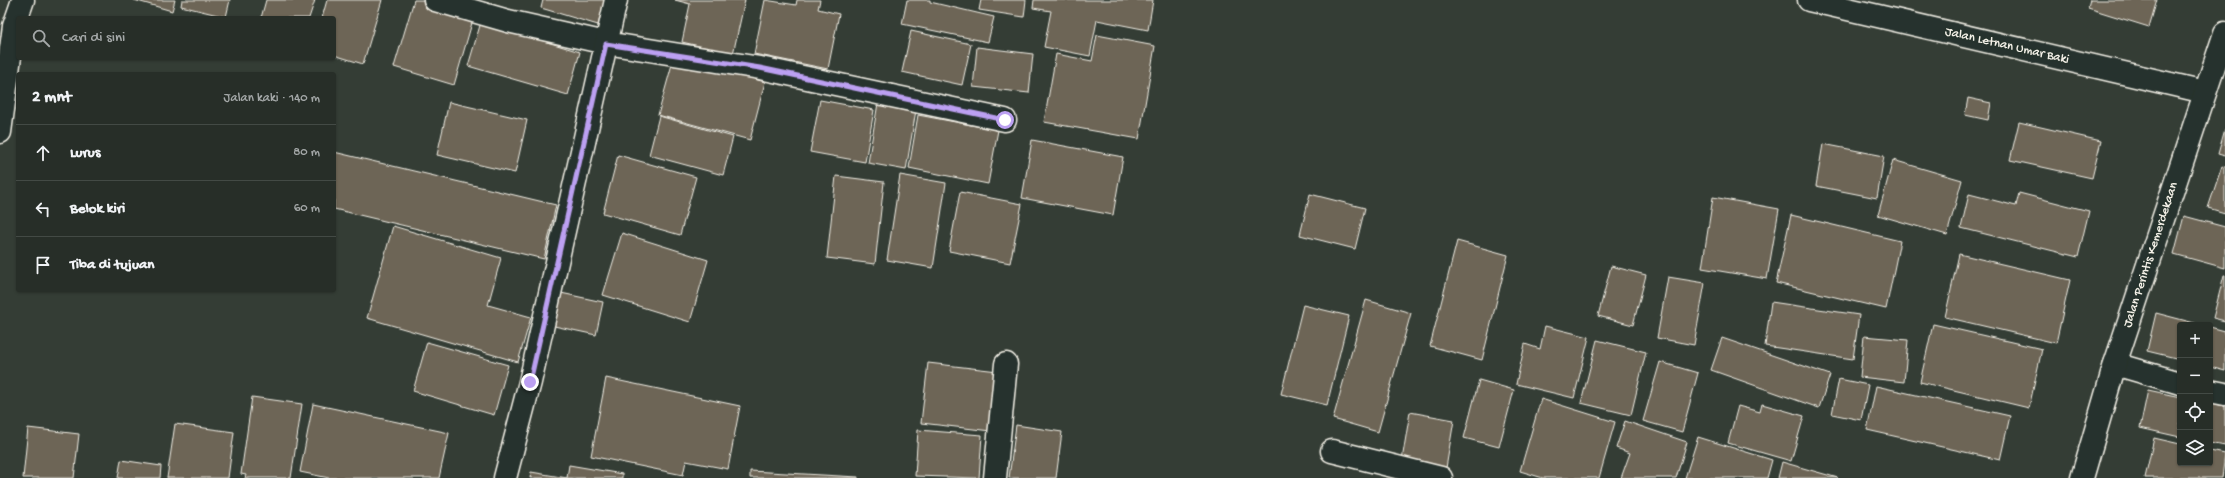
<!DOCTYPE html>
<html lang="id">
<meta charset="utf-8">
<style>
:root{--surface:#272e28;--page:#333a34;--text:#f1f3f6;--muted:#a4a8a8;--line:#434a45}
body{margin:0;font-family:"Gochi Hand",sans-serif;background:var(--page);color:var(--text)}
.controls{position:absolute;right:12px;bottom:12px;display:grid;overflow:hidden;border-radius:4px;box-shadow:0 1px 3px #0004}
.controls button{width:36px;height:36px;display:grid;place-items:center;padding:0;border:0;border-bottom:1px solid var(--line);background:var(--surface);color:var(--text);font:20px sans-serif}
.stop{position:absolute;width:12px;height:12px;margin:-9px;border:3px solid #bca0f2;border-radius:50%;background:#fff}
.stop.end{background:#bca0f2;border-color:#fff;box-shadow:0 1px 4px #0008}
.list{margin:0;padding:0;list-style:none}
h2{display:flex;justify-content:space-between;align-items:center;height:52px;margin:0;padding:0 16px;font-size:17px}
h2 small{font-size:13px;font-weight:400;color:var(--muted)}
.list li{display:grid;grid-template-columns:26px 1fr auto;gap:12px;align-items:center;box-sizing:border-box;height:56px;padding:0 16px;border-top:1px solid var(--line)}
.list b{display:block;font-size:15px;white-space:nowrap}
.list em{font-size:13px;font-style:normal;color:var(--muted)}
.icon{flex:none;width:22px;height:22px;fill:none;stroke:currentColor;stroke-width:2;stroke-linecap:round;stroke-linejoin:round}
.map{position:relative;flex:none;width:2225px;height:478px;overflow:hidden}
.search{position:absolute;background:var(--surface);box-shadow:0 1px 3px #0004;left:16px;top:16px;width:320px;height:44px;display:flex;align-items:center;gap:10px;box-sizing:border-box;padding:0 14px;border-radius:4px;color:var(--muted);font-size:15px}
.panel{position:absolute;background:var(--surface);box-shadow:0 1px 3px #0004;left:16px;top:72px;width:320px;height:220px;border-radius:4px}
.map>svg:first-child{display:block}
.building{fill:#6d6556;stroke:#f4f1e8}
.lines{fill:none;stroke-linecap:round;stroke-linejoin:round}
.minor-casing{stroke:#f4f1e8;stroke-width:25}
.tertiary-casing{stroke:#f4f1e8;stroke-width:25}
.minor{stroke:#26332d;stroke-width:22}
.tertiary{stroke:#26332d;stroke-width:22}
.route{stroke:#bca0f2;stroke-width:5}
.labels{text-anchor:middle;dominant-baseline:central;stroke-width:3.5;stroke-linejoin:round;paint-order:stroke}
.street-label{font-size:13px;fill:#f4f1e8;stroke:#26332d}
</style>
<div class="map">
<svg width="2225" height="478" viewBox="0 0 2225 478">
<rect width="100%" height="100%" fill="#343d35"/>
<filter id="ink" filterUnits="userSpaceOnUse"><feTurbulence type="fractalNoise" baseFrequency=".025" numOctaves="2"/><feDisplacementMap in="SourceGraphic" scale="8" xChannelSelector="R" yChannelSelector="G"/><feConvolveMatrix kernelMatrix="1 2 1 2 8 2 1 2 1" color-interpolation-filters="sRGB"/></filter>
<g filter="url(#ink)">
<!-- building -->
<g class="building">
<path d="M 134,0 L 175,0 L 172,11 Z"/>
<path d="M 182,0 L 230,0 L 226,17 L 181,6 Z"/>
<path d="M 266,0 L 315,0 L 309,18 L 261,18 Z"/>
<path d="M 327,0 L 382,0 L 363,64 L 334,55 L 334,18 L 322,18 Z"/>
<path d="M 414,0 L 422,0 L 474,16 L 454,85 L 394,67 Z"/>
<path d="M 543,0 L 605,0 L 598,25 L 541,8 Z"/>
<path d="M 675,0 L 745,0 L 733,54 L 682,42 L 690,4 Z"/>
<path d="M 765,0 L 796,5 L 797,0 L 820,0 L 818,9 L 839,14 L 828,69 L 754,54 Z"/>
<path d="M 907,0 L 930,0 L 930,2 L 994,17 L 988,42 L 902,24 Z"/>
<path d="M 981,0 L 1026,0 L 1024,17 L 979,10 Z"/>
<path d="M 1034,0 L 1153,0 L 1148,30 L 1097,20 L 1090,56 L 1044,47 L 1051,11 L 1033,8 Z"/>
<path d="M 2090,0 L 2157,0 L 2149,27 L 2088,8 Z"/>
<path d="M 481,22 L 580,52 L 568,95 L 468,66 Z"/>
<path d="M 911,31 L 971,44 L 962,85 L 902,72 Z"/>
<path d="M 1097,35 L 1155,46 L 1139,139 L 1044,122 L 1056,54 L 1092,61 Z"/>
<path d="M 977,47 L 1033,54 L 1029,93 L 973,87 Z"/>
<path d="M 674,57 L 765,82 L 750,140 L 658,115 Z"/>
<path d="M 1968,98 L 1991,103 L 1988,120 L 1965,115 Z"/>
<path d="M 820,100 L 874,110 L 865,162 L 810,152 Z"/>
<path d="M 449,102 L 527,120 L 515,173 L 437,155 Z"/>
<path d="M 878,103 L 916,110 L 906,170 L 868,163 Z"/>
<path d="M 918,115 L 998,130 L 988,184 L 909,168 Z"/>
<path d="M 659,116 L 733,137 L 723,175 L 649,155 Z"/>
<path d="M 2019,122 L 2101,141 L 2092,178 L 2010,160 Z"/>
<path d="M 2225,129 L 2225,156 L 2218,154 Z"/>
<path d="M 1032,140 L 1123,157 L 1113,215 L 1022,198 Z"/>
<path d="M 1823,144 L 1884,156 L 1877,198 L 1816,186 Z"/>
<path d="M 334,152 L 556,205 L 544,259 L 334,209 Z"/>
<path d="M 618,155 L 696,177 L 680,235 L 603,213 Z"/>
<path d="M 1893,160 L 1962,180 L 1947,235 L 1878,215 Z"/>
<path d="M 2222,166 L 2225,167 L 2225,213 L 2208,208 Z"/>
<path d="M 900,175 L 946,183 L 933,268 L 887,260 Z"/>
<path d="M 836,176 L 884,182 L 875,264 L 827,258 Z"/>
<path d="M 960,192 L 1022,204 L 1010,263 L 949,251 Z"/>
<path d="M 2019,193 L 2089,211 L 2078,257 L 1961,228 L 1969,194 L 2016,206 Z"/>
<path d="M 1310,194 L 1365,208 L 1355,249 L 1300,235 Z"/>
<path d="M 1713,197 L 1779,209 L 1767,279 L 1702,268 Z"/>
<path d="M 1791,215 L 1900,241 L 1886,309 L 1776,283 Z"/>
<path d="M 2184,216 L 2225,227 L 2225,268 L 2174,254 Z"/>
<path d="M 393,226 L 501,258 L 488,305 L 531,317 L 518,362 L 367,318 Z"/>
<path d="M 622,233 L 708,260 L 690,322 L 603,295 Z"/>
<path d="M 1457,241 L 1508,255 L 1482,360 L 1430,346 Z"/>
<path d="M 1959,254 L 2070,280 L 2056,343 L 1945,317 Z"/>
<path d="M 1611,266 L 1646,275 L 1633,325 L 1598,316 Z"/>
<path d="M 2224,275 L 2225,275 L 2225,321 L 2213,318 Z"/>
<path d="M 1668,277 L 1705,283 L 1694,345 L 1657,338 Z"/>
<path d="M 561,293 L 603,302 L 596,335 L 554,326 Z"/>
<path d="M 1366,300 L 1411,313 L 1378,432 L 1333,419 Z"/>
<path d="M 1771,302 L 1859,315 L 1853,359 L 1765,346 Z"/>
<path d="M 1303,305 L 1349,316 L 1327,405 L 1281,394 Z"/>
<path d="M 2156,313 L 2202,325 L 2180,325 L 2180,359 L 2147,351 Z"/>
<path d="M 1933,324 L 2042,349 L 2029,408 L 1920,382 Z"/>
<path d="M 1545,326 L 1589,337 L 1574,398 L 1516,384 L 1525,344 L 1540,349 Z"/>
<path d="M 2210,327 L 2225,331 L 2225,371 L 2210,367 Z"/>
<path d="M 1864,336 L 1908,340 L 1904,382 L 1860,377 Z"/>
<path d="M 1722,338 L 1830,375 L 1819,408 L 1711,370 Z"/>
<path d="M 1597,340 L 1646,352 L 1631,415 L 1581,403 Z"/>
<path d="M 427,342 L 508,365 L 494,415 L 413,391 Z"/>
<path d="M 1660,362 L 1698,373 L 1682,432 L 1643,421 Z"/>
<path d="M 928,363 L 998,371 L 991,431 L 921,423 Z"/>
<path d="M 606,378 L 740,406 L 728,469 L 686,461 L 683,475 L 591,456 Z"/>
<path d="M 1839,379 L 1868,385 L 1861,420 L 1832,414 Z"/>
<path d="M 1479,380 L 1514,390 L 1499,447 L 1464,438 Z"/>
<path d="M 1876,386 L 2010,416 L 2000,460 L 1867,430 Z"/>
<path d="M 2148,390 L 2180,397 L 2180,437 L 2140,428 Z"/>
<path d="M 252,397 L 302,404 L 291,478 L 245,478 L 246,475 L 241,474 Z"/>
<path d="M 1541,399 L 1615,422 L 1599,478 L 1543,478 L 1520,471 Z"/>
<path d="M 2210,403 L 2225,406 L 2225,446 L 2210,443 Z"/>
<path d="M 313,404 L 449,433 L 439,478 L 329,478 L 300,472 Z"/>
<path d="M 1762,404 L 1804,416 L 1791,461 L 1728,443 L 1738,406 L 1760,412 Z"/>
<path d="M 1410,412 L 1454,420 L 1446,468 L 1402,460 Z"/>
<path d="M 1625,421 L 1687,442 L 1676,478 L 1621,478 L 1630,453 L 1616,448 Z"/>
<path d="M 175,424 L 234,432 L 228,478 L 167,478 Z"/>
<path d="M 1016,425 L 1062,432 L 1056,478 L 1009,478 Z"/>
<path d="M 28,428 L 79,434 L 74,478 L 23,478 Z"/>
<path d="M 918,430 L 982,435 L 979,478 L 915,476 Z"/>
<path d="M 1698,437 L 1772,460 L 1767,478 L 1685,478 Z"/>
<path d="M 2154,438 L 2180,444 L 2180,463 L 2210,463 L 2210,451 L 2225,454 L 2222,478 L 2145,478 Z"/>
<path d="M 121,460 L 161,466 L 160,478 L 118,478 Z"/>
<path d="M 1782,462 L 1838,478 L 1778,478 Z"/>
<path d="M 569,465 L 622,474 L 622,478 L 530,478 L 531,472 L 567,478 Z"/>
<path d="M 750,471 L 858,477 L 858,478 L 750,478 Z"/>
</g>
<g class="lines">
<!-- minor casing -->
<g class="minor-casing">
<g id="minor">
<path d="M 435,0 L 508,21 L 606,43 L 760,68 L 1005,120"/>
<path d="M 0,132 L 14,26 L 23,0"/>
<path d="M 2115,364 L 2180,383"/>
<path d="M 2210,391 L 2225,394"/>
<path d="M 1332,451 L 1441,478"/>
<path d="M 505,478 L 530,382 L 616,0"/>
<path d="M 995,478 L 1006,364"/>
</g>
</g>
<!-- tertiary casing -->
<g class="tertiary-casing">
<g id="tertiary">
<path d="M 1809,0 L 2205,92"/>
<path d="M 2082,478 L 2115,364 L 2225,33"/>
</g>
</g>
<!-- minor -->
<use href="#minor" class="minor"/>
<!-- tertiary -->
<use href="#tertiary" class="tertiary"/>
</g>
</g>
<g class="lines" filter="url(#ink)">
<!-- route -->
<path class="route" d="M 530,382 L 606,44 L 760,68 L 1005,120"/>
</g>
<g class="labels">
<!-- street labels -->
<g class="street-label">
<text transform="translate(2007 46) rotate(13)">Jalan Letnan Umar Baki</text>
<text transform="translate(2151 255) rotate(-72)">Jalan Perintis Kemerdekaan</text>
</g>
</g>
</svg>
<div class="controls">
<button>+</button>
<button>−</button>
<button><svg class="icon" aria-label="locate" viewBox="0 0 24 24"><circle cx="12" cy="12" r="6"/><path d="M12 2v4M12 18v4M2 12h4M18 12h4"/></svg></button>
<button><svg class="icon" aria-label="layers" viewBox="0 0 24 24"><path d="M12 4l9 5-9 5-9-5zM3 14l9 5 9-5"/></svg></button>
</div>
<div class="stop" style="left:1005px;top:120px"></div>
<div class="stop end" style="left:530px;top:382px"></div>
<div class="search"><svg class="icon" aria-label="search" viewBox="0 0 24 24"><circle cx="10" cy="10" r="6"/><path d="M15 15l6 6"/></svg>Cari di sini</div>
<section class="panel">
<h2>2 mnt<small>Jalan kaki · 140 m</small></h2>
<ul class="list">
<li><svg class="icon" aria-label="ahead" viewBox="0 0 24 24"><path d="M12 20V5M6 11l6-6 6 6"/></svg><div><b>Lurus</b></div><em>80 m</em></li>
<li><svg class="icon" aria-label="left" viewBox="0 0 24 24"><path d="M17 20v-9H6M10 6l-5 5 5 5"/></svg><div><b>Belok kiri</b></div><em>60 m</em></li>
<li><svg class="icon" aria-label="arrive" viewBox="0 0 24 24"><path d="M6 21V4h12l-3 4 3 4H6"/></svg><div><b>Tiba di tujuan</b></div></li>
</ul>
</section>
</div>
